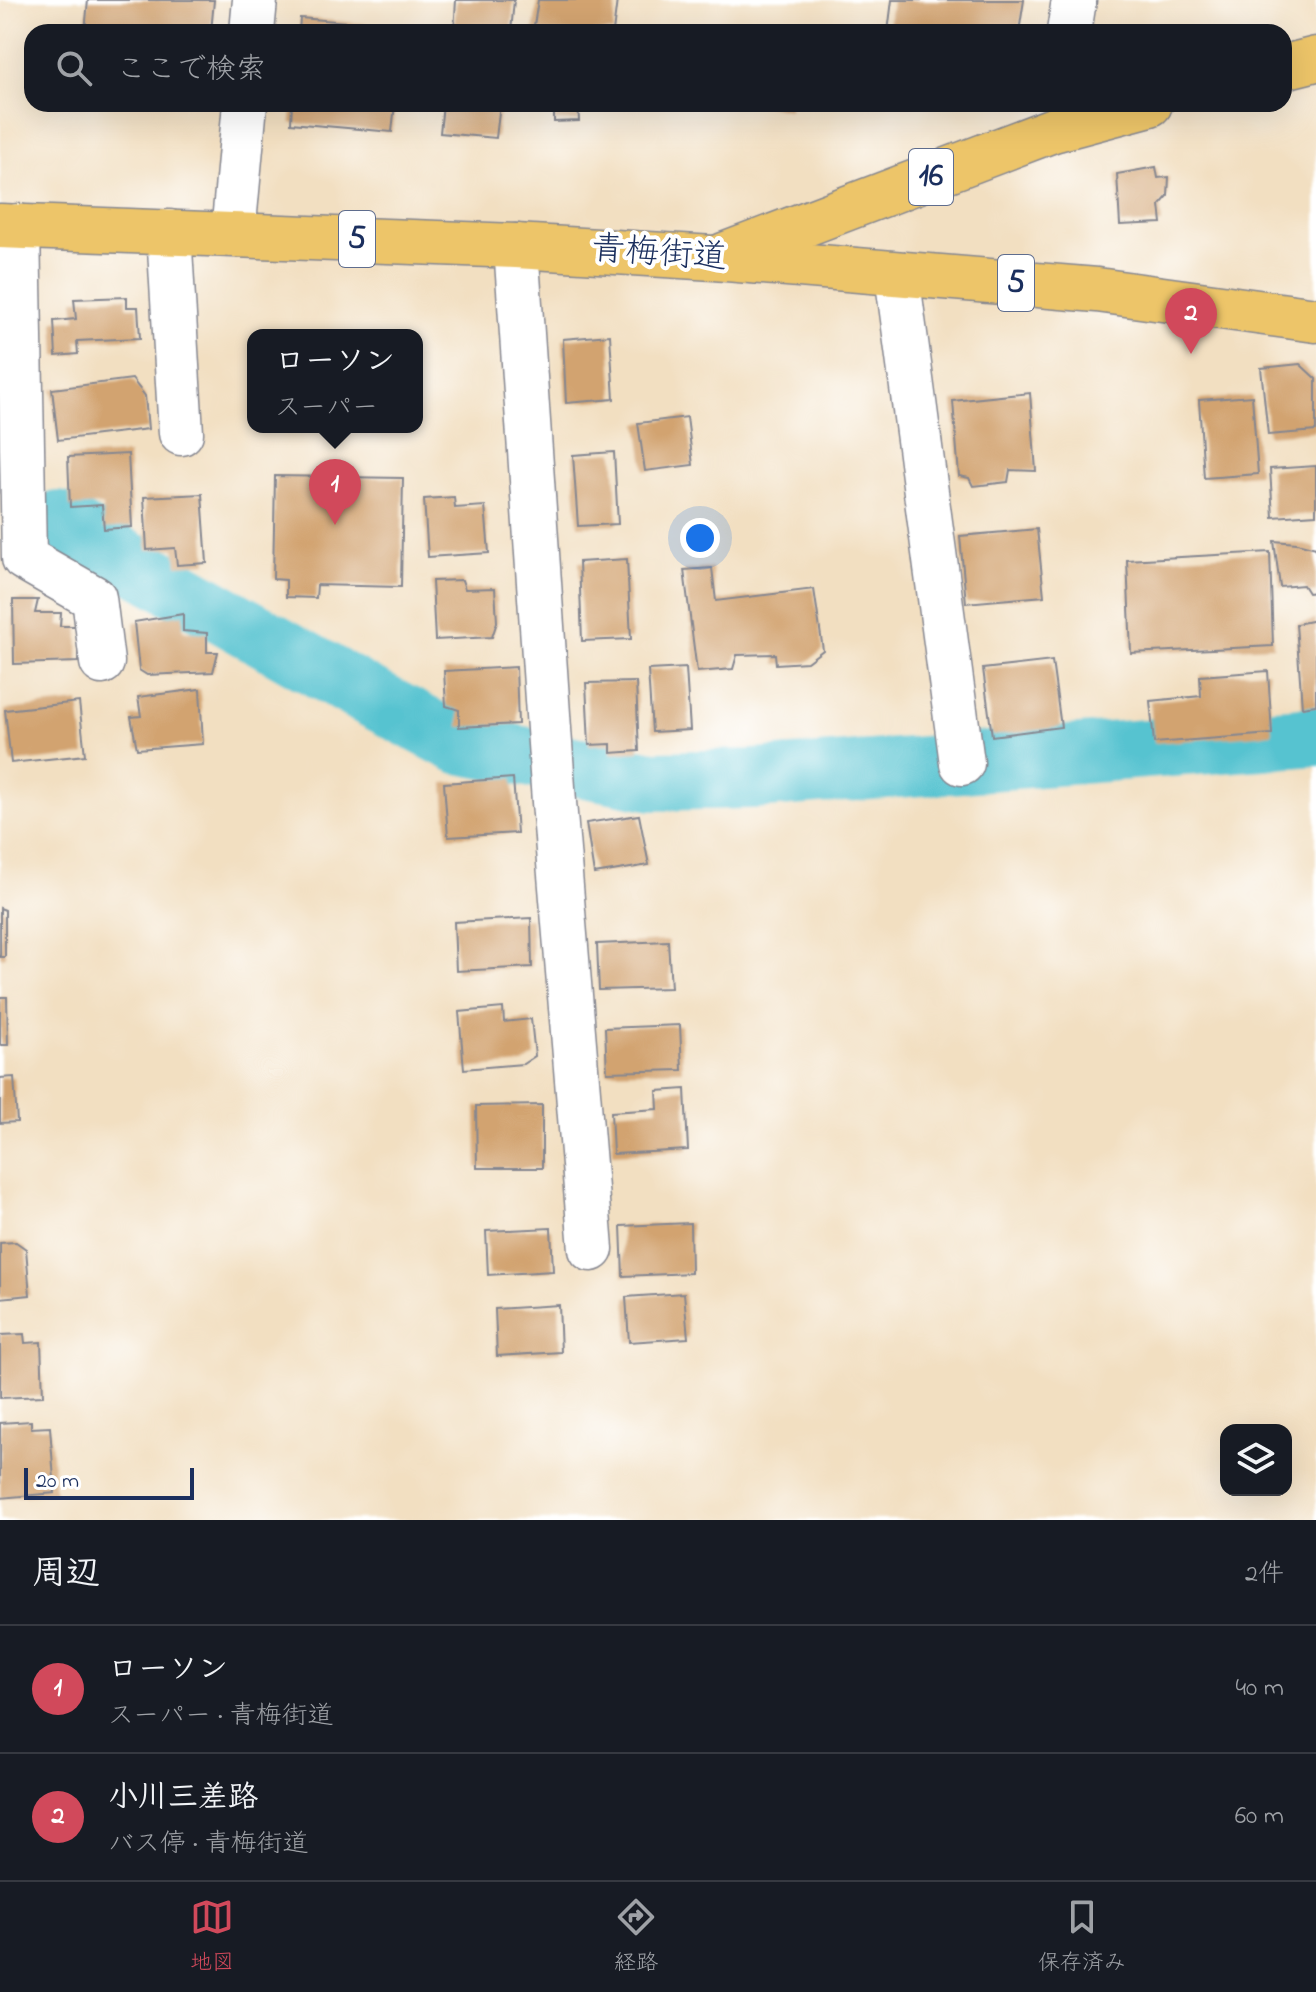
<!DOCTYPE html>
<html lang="ja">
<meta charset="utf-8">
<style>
:root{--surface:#171b24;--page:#20242c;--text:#f1f3f6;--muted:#9ea1a6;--line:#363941;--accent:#d1495b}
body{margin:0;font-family:"Indie Flower","Klee One",sans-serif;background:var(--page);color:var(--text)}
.controls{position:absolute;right:24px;bottom:24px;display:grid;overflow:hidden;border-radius:16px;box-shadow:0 8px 32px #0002}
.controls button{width:72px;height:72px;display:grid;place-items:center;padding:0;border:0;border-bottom:2px solid var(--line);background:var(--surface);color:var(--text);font:40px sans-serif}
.scale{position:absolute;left:24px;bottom:20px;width:170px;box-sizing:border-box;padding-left:8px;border:4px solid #1b2f5e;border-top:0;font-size:22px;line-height:28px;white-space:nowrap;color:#1b2f5e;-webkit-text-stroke:6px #fff;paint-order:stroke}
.you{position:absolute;left:700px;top:538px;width:28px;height:28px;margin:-20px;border:6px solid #fff;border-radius:50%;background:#1a73e8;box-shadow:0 0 0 12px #1a73e833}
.badge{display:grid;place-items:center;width:52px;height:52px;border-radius:50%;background:var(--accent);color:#fff;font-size:26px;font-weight:700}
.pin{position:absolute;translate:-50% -66px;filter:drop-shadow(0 2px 4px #0008)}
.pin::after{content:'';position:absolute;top:42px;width:28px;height:24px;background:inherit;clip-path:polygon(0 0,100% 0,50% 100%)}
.popup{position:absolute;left:247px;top:329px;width:176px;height:104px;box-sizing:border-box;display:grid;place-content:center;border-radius:16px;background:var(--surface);filter:drop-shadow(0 2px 6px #0005);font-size:26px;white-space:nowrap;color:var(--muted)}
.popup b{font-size:30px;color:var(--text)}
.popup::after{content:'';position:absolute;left:50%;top:100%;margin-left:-16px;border:16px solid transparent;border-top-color:var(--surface)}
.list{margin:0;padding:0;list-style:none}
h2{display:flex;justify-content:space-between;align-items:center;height:104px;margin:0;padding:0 32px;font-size:34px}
h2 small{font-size:26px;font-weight:400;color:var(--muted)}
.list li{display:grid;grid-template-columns:52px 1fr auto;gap:24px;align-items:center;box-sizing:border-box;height:128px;padding:0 32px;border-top:2px solid var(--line)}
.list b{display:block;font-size:30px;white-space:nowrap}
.list p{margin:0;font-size:26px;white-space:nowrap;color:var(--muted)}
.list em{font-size:26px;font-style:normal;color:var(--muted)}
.icon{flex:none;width:44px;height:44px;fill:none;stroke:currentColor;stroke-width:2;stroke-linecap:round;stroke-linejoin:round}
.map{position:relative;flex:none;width:1316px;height:1520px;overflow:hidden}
.search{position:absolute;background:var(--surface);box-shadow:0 8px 32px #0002;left:24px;right:24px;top:24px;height:88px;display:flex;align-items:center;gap:20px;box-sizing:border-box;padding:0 28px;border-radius:24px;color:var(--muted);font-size:30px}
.sheet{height:360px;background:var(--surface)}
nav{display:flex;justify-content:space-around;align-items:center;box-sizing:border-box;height:112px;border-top:2px solid var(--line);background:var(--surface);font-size:22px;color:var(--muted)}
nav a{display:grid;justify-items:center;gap:4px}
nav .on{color:var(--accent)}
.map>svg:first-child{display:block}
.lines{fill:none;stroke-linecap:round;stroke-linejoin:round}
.canal{stroke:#57c3d0;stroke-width:60}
.building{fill:#d2a36f}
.minor-casing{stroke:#868790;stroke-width:47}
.major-casing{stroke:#868790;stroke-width:47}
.minor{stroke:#fff;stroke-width:44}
.major{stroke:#edc569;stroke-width:44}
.labels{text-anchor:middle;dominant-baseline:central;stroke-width:8;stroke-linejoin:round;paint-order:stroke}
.shield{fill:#fff;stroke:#5f6d8e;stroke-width:2}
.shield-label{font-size:32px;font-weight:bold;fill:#1b2f5e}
.street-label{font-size:34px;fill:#1b2f5e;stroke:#fff}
</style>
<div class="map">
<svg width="1316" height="1520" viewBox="0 0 1316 1520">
<rect width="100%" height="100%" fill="#fff"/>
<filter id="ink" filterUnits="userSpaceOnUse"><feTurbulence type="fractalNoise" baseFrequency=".0125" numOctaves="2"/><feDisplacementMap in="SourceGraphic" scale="16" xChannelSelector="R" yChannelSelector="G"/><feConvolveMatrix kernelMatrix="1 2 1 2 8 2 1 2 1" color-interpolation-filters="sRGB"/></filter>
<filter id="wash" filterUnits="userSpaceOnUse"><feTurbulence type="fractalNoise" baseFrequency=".006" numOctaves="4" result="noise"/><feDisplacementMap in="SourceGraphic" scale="32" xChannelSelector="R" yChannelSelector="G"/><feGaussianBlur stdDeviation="1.8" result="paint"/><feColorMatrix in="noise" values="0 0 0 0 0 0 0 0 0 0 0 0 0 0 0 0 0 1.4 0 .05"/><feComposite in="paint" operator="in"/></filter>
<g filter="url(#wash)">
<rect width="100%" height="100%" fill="#f2dfc1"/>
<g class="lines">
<!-- canal -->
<path class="canal" d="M 58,521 L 364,694 L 459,744 L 653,781 L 753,779 L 1316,736"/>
</g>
<g id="blocks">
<!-- building -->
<g class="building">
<path d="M 88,0 L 214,0 L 211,32 L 85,32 Z"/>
<path d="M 456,0 L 514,0 L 511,32 L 454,32 Z"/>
<path d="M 538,0 L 617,0 L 613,32 L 533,32 Z"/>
<path d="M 892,0 L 1024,0 L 1019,32 L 888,32 Z"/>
<path d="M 300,18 L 415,28 L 415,32 L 299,32 Z"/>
<path d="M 292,104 L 395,104 L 392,132 L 291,123 Z"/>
<path d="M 443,104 L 500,104 L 496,138 L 440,133 Z"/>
<path d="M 554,104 L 578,104 L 579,121 L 554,122 Z"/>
<path d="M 762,104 L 790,104 L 789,110 Z"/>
<path d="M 1156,167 L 1158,178 L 1169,177 L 1168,196 L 1160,205 L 1162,223 L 1120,225 L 1117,174 Z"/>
<path d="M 127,297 L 127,307 L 138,307 L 140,338 L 77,341 L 78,354 L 56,356 L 54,321 L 76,319 L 74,299 Z"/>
<path d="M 610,335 L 614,399 L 566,403 L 563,339 Z"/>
<path d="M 1300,364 L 1316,379 L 1316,431 L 1268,435 L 1261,368 Z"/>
<path d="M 132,379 L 145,396 L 148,429 L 58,440 L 52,389 Z"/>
<path d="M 1030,393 L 1036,471 L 1010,470 L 1008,482 L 973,486 L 969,478 L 959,476 L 953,401 Z"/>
<path d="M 1252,396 L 1258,474 L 1204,478 L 1199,400 Z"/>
<path d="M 687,417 L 693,465 L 645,471 L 638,423 Z"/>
<path d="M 614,452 L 618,524 L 578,526 L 573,455 Z"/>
<path d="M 128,454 L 132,527 L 104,529 L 102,505 L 70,507 L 68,457 Z"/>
<path d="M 1316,466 L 1316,514 L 1273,517 L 1270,469 Z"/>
<path d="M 275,476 L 403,478 L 401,587 L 317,585 L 316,598 L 286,597 L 286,580 L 273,579 Z"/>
<path d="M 202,494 L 207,563 L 177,565 L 175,548 L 147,550 L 144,497 Z"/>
<path d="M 454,497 L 455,508 L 485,506 L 489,553 L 428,557 L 424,499 Z"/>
<path d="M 1037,529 L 1044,596 L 966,603 L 960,536 Z"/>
<path d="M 1274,541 L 1297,543 L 1316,548 L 1316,592 L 1308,593 L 1303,585 L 1280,587 Z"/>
<path d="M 1270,552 L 1273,646 L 1131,653 L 1127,560 Z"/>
<path d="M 627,559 L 631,639 L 582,641 L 579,562 Z"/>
<path d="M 712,568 L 716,601 L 814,589 L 823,650 L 807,662 L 776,664 L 775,654 L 737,655 L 733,669 L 697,672 L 684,570 Z"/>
<path d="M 462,580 L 465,589 L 495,588 L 497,622 L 492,637 L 435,640 L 432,581 Z"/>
<path d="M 13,600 L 38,600 L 35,613 L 61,613 L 60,626 L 79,626 L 78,662 L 14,664 Z"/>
<path d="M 183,614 L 183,631 L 207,633 L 207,652 L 218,652 L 213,672 L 147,675 L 139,670 L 134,622 Z"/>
<path d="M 1316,620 L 1316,705 L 1302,707 L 1296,624 Z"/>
<path d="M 1052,661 L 1061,727 L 992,736 L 983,669 Z"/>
<path d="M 516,667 L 518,724 L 459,727 L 459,710 L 446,706 L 444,671 Z"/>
<path d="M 686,668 L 690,730 L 652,732 L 648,670 Z"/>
<path d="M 1268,671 L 1272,734 L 1154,743 L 1150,701 L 1201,696 L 1200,676 Z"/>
<path d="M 636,682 L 639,751 L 611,753 L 611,744 L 589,745 L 586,683 Z"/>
<path d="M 200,689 L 203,744 L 137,749 L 131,717 L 141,716 L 138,697 Z"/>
<path d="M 79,702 L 85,755 L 11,763 L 5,710 Z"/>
<path d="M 513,778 L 517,833 L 448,837 L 444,783 Z"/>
<path d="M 639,815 L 649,865 L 594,874 L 586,823 Z"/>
<path d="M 0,908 L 5,910 L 5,957 L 0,957 Z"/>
<path d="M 531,918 L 532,967 L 456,971 L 454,922 Z"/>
<path d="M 668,941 L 671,988 L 599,990 L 597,944 Z"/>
<path d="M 0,997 L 7,997 L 8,1045 L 0,1045 Z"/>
<path d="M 503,1008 L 504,1022 L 531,1019 L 535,1056 L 523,1064 L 464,1069 L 459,1012 Z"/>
<path d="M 680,1025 L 682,1070 L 607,1072 L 605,1028 Z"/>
<path d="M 14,1077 L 17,1122 L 0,1123 L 0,1078 Z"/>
<path d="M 685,1089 L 688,1150 L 613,1154 L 611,1112 L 658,1109 L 657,1091 Z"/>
<path d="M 542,1105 L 542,1168 L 477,1168 L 476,1106 Z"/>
<path d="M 690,1223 L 691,1273 L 623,1276 L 621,1226 Z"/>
<path d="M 551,1228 L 553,1271 L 488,1275 L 486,1231 Z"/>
<path d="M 16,1242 L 26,1249 L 30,1295 L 0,1298 L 0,1243 Z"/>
<path d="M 684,1293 L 688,1338 L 629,1342 L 626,1297 Z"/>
<path d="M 559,1305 L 561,1352 L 497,1356 L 495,1309 Z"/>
<path d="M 24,1334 L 25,1343 L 41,1342 L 43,1396 L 0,1398 L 0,1335 Z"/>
<path d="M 31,1421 L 31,1428 L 50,1427 L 55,1493 L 0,1498 L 0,1423 Z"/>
</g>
</g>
</g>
<g filter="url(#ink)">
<use href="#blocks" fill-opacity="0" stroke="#868790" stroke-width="2"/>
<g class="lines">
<!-- minor casing -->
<g class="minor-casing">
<g id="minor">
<path d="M 252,32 L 255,0"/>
<path d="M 1069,32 L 1074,0"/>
<path d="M 18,226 L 24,558 L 94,598 L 102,662"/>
<path d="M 169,232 L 181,433"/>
<path d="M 233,234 L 245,104"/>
<path d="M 516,246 L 554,802 L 591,1249"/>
<path d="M 897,274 L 962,763"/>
</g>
</g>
<!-- major casing -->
<g class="major-casing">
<g id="major">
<path d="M 1284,67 L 1316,59"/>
<path d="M 0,226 L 516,246 L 714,258 L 1097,290 L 1316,320"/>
<path d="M 724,255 L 1053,130 L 1150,104"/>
</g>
</g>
<!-- minor -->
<use href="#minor" class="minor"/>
<!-- major -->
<use href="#major" class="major"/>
</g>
</g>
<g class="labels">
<!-- shield labels -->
<g class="shield">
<rect x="909" y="149" width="44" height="56" rx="6"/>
<rect x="339" y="211" width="36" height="56" rx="6"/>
<rect x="998" y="255" width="36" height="56" rx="6"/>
</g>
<g class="shield-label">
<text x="931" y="177">16</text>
<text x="357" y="239">5</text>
<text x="1016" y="283">5</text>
</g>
<!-- street labels -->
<g class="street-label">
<text transform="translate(659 255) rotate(4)">青梅街道</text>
</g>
</g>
</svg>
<div class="controls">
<button><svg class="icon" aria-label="layers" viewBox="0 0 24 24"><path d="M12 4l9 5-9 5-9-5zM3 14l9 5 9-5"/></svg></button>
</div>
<div class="scale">20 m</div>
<div class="you"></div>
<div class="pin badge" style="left:335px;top:525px">1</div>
<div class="popup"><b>ローソン</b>スーパー</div>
<div class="pin badge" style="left:1191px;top:354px">2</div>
<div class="search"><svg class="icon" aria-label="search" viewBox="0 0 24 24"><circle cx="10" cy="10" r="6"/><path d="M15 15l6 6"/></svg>ここで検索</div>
</div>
<section class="sheet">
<h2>周辺<small>2件</small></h2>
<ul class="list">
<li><span class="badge">1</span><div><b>ローソン</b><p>スーパー · 青梅街道</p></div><em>40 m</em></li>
<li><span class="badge">2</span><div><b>小川三差路</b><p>バス停 · 青梅街道</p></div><em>60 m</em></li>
</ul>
</section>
<nav>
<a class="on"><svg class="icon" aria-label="map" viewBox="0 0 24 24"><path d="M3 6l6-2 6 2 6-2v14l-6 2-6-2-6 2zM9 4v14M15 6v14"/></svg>地図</a>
<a><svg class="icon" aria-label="directions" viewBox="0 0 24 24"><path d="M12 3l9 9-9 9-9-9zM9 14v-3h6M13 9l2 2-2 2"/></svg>経路</a>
<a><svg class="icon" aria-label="saved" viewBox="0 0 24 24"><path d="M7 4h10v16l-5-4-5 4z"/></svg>保存済み</a>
</nav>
